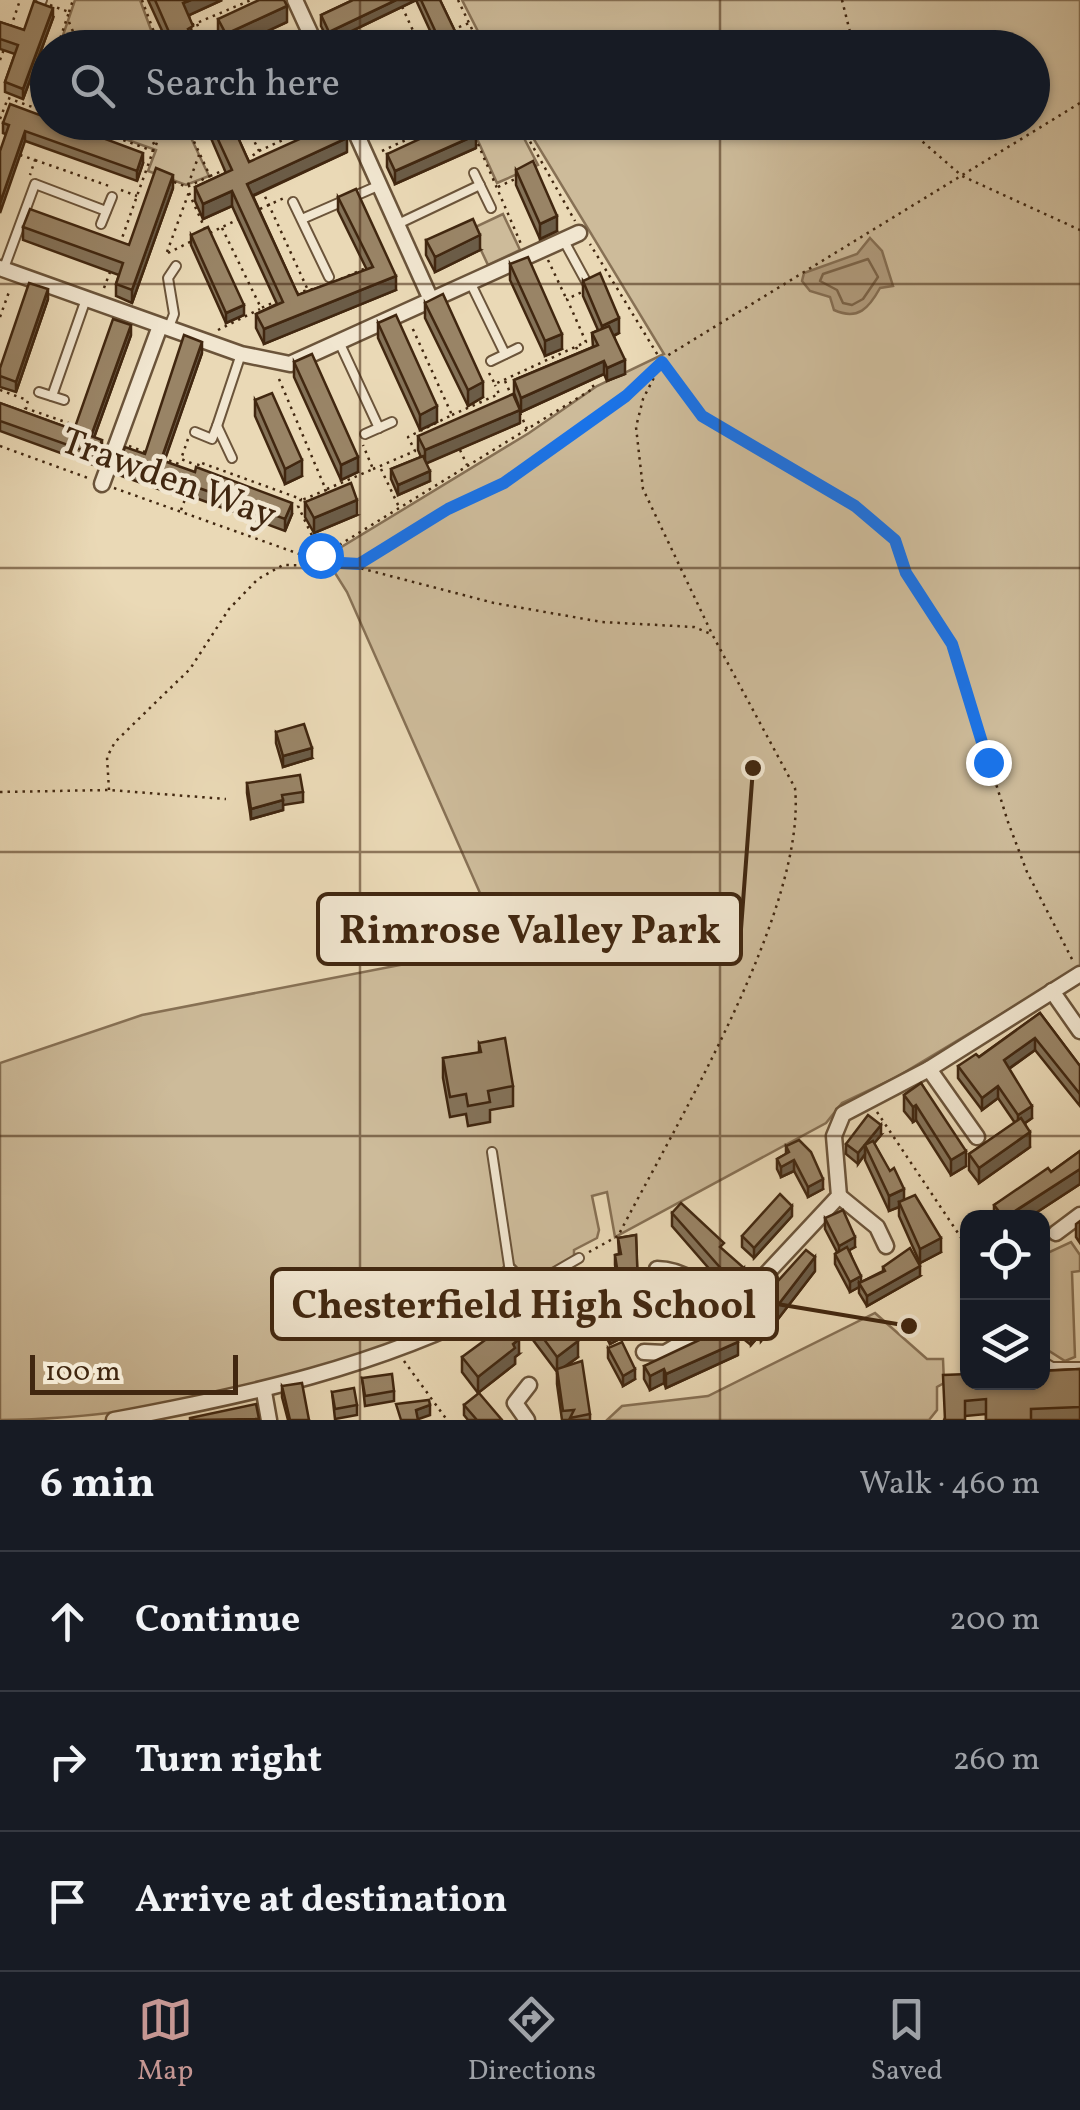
<!DOCTYPE html>
<meta charset="utf-8">
<style>
:root{--surface:#171b24;--page:#242831;--text:#f1f3f6;--muted:#9ea1a6;--line:#363941;--accent:#c59692}
body{margin:0;font-family:Vollkorn,serif;background:var(--page);color:var(--text)}
.controls{position:absolute;right:30px;bottom:30px;display:grid;overflow:hidden;border-radius:20px;box-shadow:0 2px 8px #0004}
.controls button{width:90px;height:90px;display:grid;place-items:center;padding:0;border:0;border-bottom:2px solid var(--line);background:var(--surface);color:var(--text);font:50px sans-serif}
.scale{position:absolute;left:30px;bottom:25px;width:208px;box-sizing:border-box;padding-left:10px;border:5px solid #412710;border-top:0;font-size:28px;line-height:35px;white-space:nowrap;color:#412710;-webkit-text-stroke:8px #f1e6d0;paint-order:stroke}
.stop{position:absolute;width:30px;height:30px;margin:-22px;border:8px solid #1a73e8;border-radius:50%;background:#fff}
.stop.end{background:#1a73e8;border-color:#fff;box-shadow:0 2px 10px #0008}
.list{margin:0;padding:0;list-style:none}
h2{display:flex;justify-content:space-between;align-items:center;height:130px;margin:0;padding:0 40px;font-size:42px}
h2 small{font-size:32px;font-weight:400;color:var(--muted)}
.list li{display:grid;grid-template-columns:65px 1fr auto;gap:30px;align-items:center;box-sizing:border-box;height:140px;padding:0 40px;border-top:2px solid var(--line)}
.list b{display:block;font-size:38px;white-space:nowrap}
.list em{font-size:32px;font-style:normal;color:var(--muted)}
.icon{flex:none;width:55px;height:55px;fill:none;stroke:currentColor;stroke-width:2;stroke-linecap:round;stroke-linejoin:round}
.map{position:relative;flex:none;width:1080px;height:1420px;overflow:hidden}
.search{position:absolute;background:var(--surface);box-shadow:0 2px 8px #0004;left:30px;right:30px;top:30px;height:110px;display:flex;align-items:center;gap:25px;box-sizing:border-box;padding:0 35px;border-radius:55px;color:var(--muted);font-size:38px}
.sheet{height:550px;background:var(--surface)}
nav{display:flex;justify-content:space-around;align-items:center;box-sizing:border-box;height:140px;border-top:2px solid var(--line);background:var(--surface);font-size:28px;color:var(--muted)}
nav a{display:grid;justify-items:center;gap:5px}
nav .on{color:var(--accent)}
.map>svg:first-child{display:block}
.green{fill:#cdbb9a;stroke:#877155;stroke-width:2.5}
.water{fill:#b19c7e;stroke:#846d52;stroke-width:2.5}
.lines{fill:none;stroke-linecap:round;stroke-linejoin:round}
.shore{stroke:#796247;stroke-width:2.5}
.service-casing{stroke:#6b543a;stroke-width:12}
.minor-casing{stroke:#6b543a;stroke-width:19}
.path{stroke:#412710;stroke-width:2.5;stroke-dasharray:2.5 5;stroke-linecap:butt}
.service{stroke:#f1e6d0;stroke-width:8}
.minor{stroke:#f1e6d0;stroke-width:14}
.wall{fill:#847258;stroke:#412710;stroke-width:2.5}
.shaded-wall{fill:#6b5c47;stroke:#412710;stroke-width:2.5}
.building{fill:#998466;stroke:#412710;stroke-width:2.5}
.route{stroke:#1a73e8;stroke-width:12}
.grid{fill:none;stroke:#412710;stroke-width:2.5;stroke-opacity:0.55}
.labels{text-anchor:middle;dominant-baseline:central;stroke-width:9;stroke-linejoin:round;paint-order:stroke}
.street-label{font-size:38px;fill:#412710;stroke:#f1e6d0}
.leader{fill:none;stroke:#412710;stroke-width:4}
.callout-dot{fill:#412710;stroke:#f1e6d0;stroke-width:4}
.callout{fill:#f1e6d0;stroke:#412710;stroke-width:4}
.callout-label{font-size:40px;text-anchor:middle;font-weight:bold;fill:#412710}
</style>
<div class="map">
<svg width="1080" height="1420" viewBox="0 0 1080 1420">
<rect width="100%" height="100%" fill="#ead9b6"/>
<filter id="stains"><feTurbulence type="fractalNoise" baseFrequency=".002" numOctaves="4"/><feColorMatrix values="0 0 0 0 .2 0 0 0 0 .09 0 0 0 0 .02 0 0 0 .5 -.17"/></filter>
<radialGradient id="worn" r=".72"><stop offset=".6" stop-color="#630" stop-opacity="0"/><stop offset="1" stop-color="#630" stop-opacity=".3"/></radialGradient>
<!-- green -->
<g class="green">
<path d="M 75,0 L 140,0 L 154,38 L 149,47 L 59,47 Z"/>
<path d="M 462,0 L 1080,0 L 1080,967 L 895,1078 L 842,1103 L 826,1123 L 615,1237 L 607,1192 L 592,1196 L 599,1230 L 597,1238 L 574,1250 L 574,1272 C 433,1359 165,1420 0,1420 L 0,1063 L 142,1015 L 503,945 L 347,592 L 325,557 L 529,433 L 597,386 L 664,354 L 524,123 L 1032,122 L 1032,48 L 486,47 Z"/>
<path d="M 80,123 L 184,123 L 209,176 L 186,185 L 148,171 L 156,150 Z"/>
<path d="M 470,123 L 516,123 L 538,165 L 497,183 Z"/>
<path d="M 503,214 L 520,250 L 488,265 L 471,229 Z"/>
<path d="M 1071,1242 L 1080,1255 L 1080,1271 L 1072,1272 L 1075,1357 L 1065,1361 L 1043,1347 L 1043,1255 Z"/>
<path d="M 875,1313 L 927,1359 L 943,1359 L 944,1383 L 937,1387 L 937,1410 L 929,1420 L 607,1420 L 622,1406 L 708,1396 Z"/>
</g>
<!-- water -->
<path class="water" d="M 870,238 L 882,251 L 893,286 L 880,288 C 869,308 858,321 834,310 L 830,297 L 810,291 L 802,281 L 804,273 L 857,254 Z"/>
<g class="lines">
<!-- shore -->
<path class="shore" d="M 868,259 L 878,277 L 863,299 L 852,305 L 843,303 L 837,290 L 820,281 L 823,274 Z"/>
<!-- service casing -->
<g class="service-casing">
<g id="service">
<path d="M 41,2 L 42,0"/>
<path d="M 405,48 L 412,44"/>
<path d="M 474,173 L 491,208"/>
<path d="M 293,202 L 329,277"/>
<path d="M 302,219 L 380,185"/>
<path d="M 101,224 L 112,197"/>
<path d="M 398,224 L 480,185"/>
<path d="M 564,241 L 588,285"/>
<path d="M 4,268 L 35,184 L 106,211"/>
<path d="M 471,284 L 505,354"/>
<path d="M 169,327 L 174,314 L 168,278 L 176,266"/>
<path d="M 340,344 L 379,428"/>
<path d="M 491,361 L 518,348"/>
<path d="M 39,392 L 64,400"/>
<path d="M 52,396 L 86,299"/>
<path d="M 217,426 L 241,354"/>
<path d="M 195,432 L 212,439 L 217,426 L 232,458"/>
<path d="M 365,434 L 392,422"/>
<path d="M 492,1152 L 510,1272"/>
<path d="M 503,1302 L 579,1258"/>
<path d="M 1042,1361 L 1052,1367 L 1080,1367"/>
</g>
</g>
<!-- minor casing -->
<g class="minor-casing">
<g id="minor">
<path d="M 295,0 L 317,48"/>
<path d="M 351,122 L 432,302"/>
<path d="M 0,268 L 241,354 L 290,364 L 579,233"/>
<path d="M 102,484 L 160,326"/>
<path d="M 1052,991 L 1080,1031"/>
<path d="M 929,1069 L 977,1137"/>
<path d="M 839,1196 L 877,1227 L 886,1246"/>
<path d="M 1056,1233 L 1080,1215"/>
<path d="M 657,1269 C 690,1270 709,1292 727,1316 L 839,1196 L 834,1136 L 843,1114 L 929,1069 L 1080,974"/>
<path d="M 644,1352 L 665,1353 L 727,1316"/>
<path d="M 264,1392 L 269,1420"/>
<path d="M 114,1420 C 248,1395 377,1367 499,1304 L 506,1293 L 510,1272"/>
<path d="M 527,1420 L 515,1403 L 529,1385"/>
</g>
</g>
<!-- path -->
<g class="path">
<path d="M 142,0 L 157,40"/>
<path d="M 399,0 L 415,35"/>
<path d="M 458,0 L 481,48"/>
<path d="M 842,0 L 854,48"/>
<path d="M 50,5 L 69,12 L 57,48"/>
<path d="M 69,12 L 73,0"/>
<path d="M 69,22 L 80,48"/>
<path d="M 197,24 L 208,48"/>
<path d="M 192,25 L 251,0"/>
<path d="M 11,27 L 20,0"/>
<path d="M 452,30 L 469,23"/>
<path d="M 151,48 L 149,43 L 166,36"/>
<path d="M 0,60 L 4,49"/>
<path d="M 48,74 L 35,108 L 48,113"/>
<path d="M 0,119 L 8,98 L 35,108"/>
<path d="M 74,122 L 153,151 L 121,241"/>
<path d="M 143,122 L 155,146 L 153,151"/>
<path d="M 245,122 L 259,151 L 248,159"/>
<path d="M 519,122 L 575,221"/>
<path d="M 900,122 L 962,176 L 1080,230"/>
<path d="M 475,137 L 521,244"/>
<path d="M 156,145 L 164,122"/>
<path d="M 259,151 L 322,122"/>
<path d="M 382,151 L 445,122"/>
<path d="M 20,155 L 35,160 L 30,175"/>
<path d="M 35,160 L 109,186"/>
<path d="M 210,176 L 227,169"/>
<path d="M 174,182 L 187,187 L 210,176 L 185,122"/>
<path d="M 188,185 L 199,155"/>
<path d="M 498,187 L 517,178"/>
<path d="M 121,190 L 137,196"/>
<path d="M 262,190 L 307,288"/>
<path d="M 189,193 L 206,231"/>
<path d="M 260,209 L 284,198"/>
<path d="M 222,228 L 261,308 L 279,300"/>
<path d="M 210,233 L 239,219"/>
<path d="M 167,252 L 189,192"/>
<path d="M 168,253 L 194,240"/>
<path d="M 548,260 L 566,298"/>
<path d="M 341,279 L 366,268"/>
<path d="M 104,288 L 110,272"/>
<path d="M 296,293 L 317,288"/>
<path d="M 0,317 L 10,289"/>
<path d="M 218,330 L 260,309"/>
<path d="M 576,347 L 580,355"/>
<path d="M 662,359 L 1080,103"/>
<path d="M 663,364 L 702,416 L 855,506 L 895,540 L 906,573 L 952,644 L 1008,822 L 1027,872 L 1074,963"/>
<path d="M 489,373 L 495,384 L 586,342 L 567,299 L 582,292"/>
<path d="M 279,379 L 326,490 L 302,500"/>
<path d="M 505,381 L 512,397"/>
<path d="M 0,390 L 27,400"/>
<path d="M 28,401 L 25,408 L 77,426"/>
<path d="M 520,413 L 527,429"/>
<path d="M 452,415 L 499,394 L 495,385"/>
<path d="M 188,439 L 181,459 L 196,465"/>
<path d="M 0,446 L 88,478"/>
<path d="M 129,446 L 145,452"/>
<path d="M 460,450 L 467,465"/>
<path d="M 162,458 L 179,464 L 181,461"/>
<path d="M 198,466 L 199,462 L 301,499 L 298,506 L 324,561"/>
<path d="M 373,469 L 415,451 L 408,437 L 452,415 L 411,325"/>
<path d="M 381,469 L 399,507"/>
<path d="M 114,488 L 305,556 L 323,555 L 594,388 L 591,381"/>
<path d="M 327,489 L 373,469 L 363,445"/>
<path d="M 181,510 L 187,494"/>
<path d="M 353,566 L 381,554 L 448,509 L 513,477 L 653,375"/>
<path d="M 109,790 L 107,757 L 115,742 L 190,669 L 229,609 L 258,579 L 283,565 L 352,566 L 494,603 L 602,622 L 694,627 L 711,634"/>
<path d="M 0,792 L 109,790 L 226,799"/>
<path d="M 877,1112 L 968,1248"/>
<path d="M 589,1252 L 618,1236 C 675,1126 807,908 795,788 L 712,634 L 643,489 L 636,427 L 643,399 L 662,362 L 590,244"/>
<path d="M 404,1361 L 447,1420"/>
</g>
<!-- service -->
<use href="#service" class="service"/>
<!-- minor -->
<use href="#minor" class="minor"/>
</g>
<!-- wall -->
<g class="wall">
<path d="M 148,0 L 222,0 L 189,15 L 193,40 L 197,48 L 170,48 Z"/>
<path d="M 353,0 L 440,0 L 463,48 L 438,48 L 416,0 L 329,42 L 321,26 L 321,15 Z"/>
<path d="M 53,18 L 23,99 L 5,92 L 5,82 L 15,54 L 0,49 L 0,22 L 24,30 Z"/>
<path d="M 218,19 L 287,22 L 231,48 L 225,48 L 218,34 Z"/>
<path d="M 204,122 L 231,122 L 249,162 L 347,152 L 253,196 L 298,295 L 367,270 L 338,211 L 338,197 L 396,290 L 264,344 L 256,328 L 256,314 L 277,304 L 232,206 L 203,219 L 195,201 L 195,187 L 226,173 Z"/>
<path d="M 3,123 L 143,163 L 137,181 L 3,133 Z"/>
<path d="M 476,148 L 395,184 L 387,167 L 387,154 Z"/>
<path d="M 516,170 L 557,231 L 540,239 L 516,185 Z"/>
<path d="M 173,188 L 132,303 L 116,296 L 116,284 L 119,275 L 23,240 L 23,227 L 129,245 Z"/>
<path d="M 191,235 L 244,315 L 226,323 L 191,245 Z"/>
<path d="M 426,240 L 480,250 L 435,272 L 426,255 Z"/>
<path d="M 510,264 L 562,349 L 545,356 L 510,280 Z"/>
<path d="M 583,281 L 619,333 L 614,336 L 625,374 L 607,381 L 604,374 L 521,412 L 514,393 L 514,380 L 593,347 L 592,333 L 598,330 L 583,296 Z"/>
<path d="M 48,299 L 16,392 L 0,387 L 0,368 Z"/>
<path d="M 425,303 L 483,397 L 468,406 L 425,318 Z"/>
<path d="M 378,323 L 437,422 L 420,430 L 378,338 Z"/>
<path d="M 131,335 L 94,437 L 102,450 L 96,466 L 0,431 L 0,403 L 74,430 Z"/>
<path d="M 202,353 L 164,461 L 292,514 L 285,531 L 185,494 L 184,498 L 119,475 L 119,464 L 145,454 Z"/>
<path d="M 294,362 L 358,472 L 341,480 L 294,377 Z"/>
<path d="M 255,400 L 302,476 L 285,484 L 255,416 Z"/>
<path d="M 520,423 L 426,463 L 430,481 L 398,495 L 391,479 L 391,469 L 421,457 L 418,450 L 418,436 Z"/>
<path d="M 305,502 L 357,515 L 314,533 L 305,517 Z"/>
<path d="M 276,732 L 312,758 L 283,767 L 276,743 Z"/>
<path d="M 247,783 L 303,792 L 303,802 L 283,805 L 283,810 L 251,819 L 247,793 Z"/>
<path d="M 1040,1013 L 1080,1066 L 1080,1106 L 1035,1050 L 1009,1069 L 1032,1118 L 1025,1123 L 1030,1147 L 979,1183 L 969,1170 L 969,1154 L 1015,1123 L 998,1098 L 982,1110 L 958,1078 L 958,1066 L 979,1057 Z"/>
<path d="M 479,1043 L 513,1086 L 513,1106 L 490,1110 L 490,1122 L 468,1126 L 466,1114 L 450,1117 L 443,1078 L 443,1058 L 479,1053 Z"/>
<path d="M 921,1083 L 966,1166 L 951,1175 L 916,1120 L 913,1122 L 904,1111 L 904,1095 Z"/>
<path d="M 881,1135 L 874,1143 L 904,1200 L 941,1252 L 920,1263 L 899,1216 L 899,1207 L 889,1211 L 865,1160 L 865,1154 L 858,1164 L 846,1154 L 846,1144 Z"/>
<path d="M 786,1146 L 823,1189 L 808,1197 L 794,1171 L 781,1177 L 777,1169 L 777,1159 L 786,1154 Z"/>
<path d="M 1080,1151 L 1080,1184 L 1028,1218 L 994,1218 L 994,1205 L 1051,1172 Z"/>
<path d="M 672,1213 L 724,1251 L 744,1282 L 732,1295 L 672,1226 Z"/>
<path d="M 792,1216 L 754,1258 L 742,1247 L 742,1236 Z"/>
<path d="M 825,1218 L 855,1247 L 849,1250 L 861,1282 L 883,1271 L 883,1267 L 920,1276 L 867,1306 L 859,1293 L 859,1287 L 850,1292 L 835,1264 L 835,1254 L 837,1252 L 825,1229 Z"/>
<path d="M 1080,1221 L 1080,1243 L 1076,1237 L 1076,1224 Z"/>
<path d="M 636,1235 L 638,1296 L 620,1298 L 615,1265 L 615,1255 L 619,1254 L 618,1238 Z"/>
<path d="M 815,1271 L 761,1341 L 758,1337 L 751,1345 L 736,1333 L 736,1319 L 749,1313 Z"/>
<path d="M 654,1305 L 700,1314 L 662,1330 L 654,1315 Z"/>
<path d="M 524,1312 L 578,1357 L 565,1367 L 590,1414 L 590,1420 L 562,1420 L 557,1384 L 557,1372 L 524,1328 Z"/>
<path d="M 598,1313 L 624,1313 L 648,1324 L 610,1344 L 598,1323 Z"/>
<path d="M 608,1348 L 635,1379 L 623,1386 L 608,1358 Z"/>
<path d="M 519,1354 L 515,1357 L 515,1364 L 478,1393 L 462,1372 L 462,1357 Z"/>
<path d="M 738,1355 L 666,1388 L 664,1383 L 650,1390 L 644,1379 L 644,1366 Z"/>
<path d="M 1080,1369 L 1080,1420 L 986,1420 L 986,1414 L 965,1416 L 944,1420 L 968,1374 Z"/>
<path d="M 362,1378 L 394,1391 L 394,1401 L 365,1406 Z"/>
<path d="M 282,1386 L 309,1420 L 288,1420 L 282,1397 Z"/>
<path d="M 332,1392 L 357,1405 L 357,1415 L 335,1419 Z"/>
<path d="M 464,1405 L 502,1420 L 468,1420 L 464,1415 Z"/>
</g>
<!-- shaded-wall -->
<g class="shaded-wall">
<path d="M 191,0 L 222,0 L 183,18 L 183,3 Z"/>
<path d="M 396,0 L 416,0 L 329,42 L 329,32 Z"/>
<path d="M 287,6 L 287,22 L 231,48 L 226,48 L 226,34 Z"/>
<path d="M 53,8 L 53,18 L 23,99 L 23,89 Z"/>
<path d="M 261,122 L 283,122 L 259,134 L 259,124 Z"/>
<path d="M 25,131 L 25,141 L 0,213 L 0,203 Z"/>
<path d="M 476,135 L 476,148 L 395,184 L 395,171 Z"/>
<path d="M 347,138 L 347,152 L 247,198 L 247,184 Z"/>
<path d="M 143,153 L 143,163 L 137,181 L 137,171 Z"/>
<path d="M 173,175 L 173,188 L 132,303 L 132,290 Z"/>
<path d="M 232,191 L 232,206 L 203,219 L 203,204 Z"/>
<path d="M 557,216 L 557,231 L 540,239 L 540,224 Z"/>
<path d="M 480,235 L 480,250 L 435,272 L 435,257 Z"/>
<path d="M 396,276 L 396,290 L 264,344 L 264,329 Z"/>
<path d="M 48,289 L 48,299 L 16,392 L 16,382 Z"/>
<path d="M 244,305 L 244,315 L 226,323 L 226,313 Z"/>
<path d="M 619,318 L 619,333 L 602,341 L 602,326 Z"/>
<path d="M 131,325 L 131,335 L 91,446 L 91,436 Z"/>
<path d="M 562,334 L 562,349 L 545,356 L 545,341 Z"/>
<path d="M 202,342 L 202,353 L 161,471 L 161,460 Z"/>
<path d="M 625,360 L 625,374 L 607,381 L 607,368 Z"/>
<path d="M 604,361 L 604,374 L 521,412 L 521,398 Z"/>
<path d="M 483,382 L 483,397 L 468,406 L 468,390 Z"/>
<path d="M 437,406 L 437,422 L 420,430 L 420,415 Z"/>
<path d="M 520,410 L 520,423 L 425,464 L 425,450 Z"/>
<path d="M 102,440 L 102,450 L 96,466 L 96,455 Z"/>
<path d="M 358,457 L 358,472 L 341,480 L 341,465 Z"/>
<path d="M 302,460 L 302,476 L 285,484 L 285,469 Z"/>
<path d="M 430,471 L 430,481 L 398,495 L 398,485 Z"/>
<path d="M 357,500 L 357,515 L 314,533 L 314,518 Z"/>
<path d="M 292,503 L 292,514 L 285,531 L 285,519 Z"/>
<path d="M 312,748 L 312,758 L 283,767 L 283,756 Z"/>
<path d="M 283,800 L 283,810 L 251,819 L 251,809 Z"/>
<path d="M 1035,1038 L 1035,1050 L 1004,1072 L 1004,1060 Z"/>
<path d="M 998,1086 L 998,1098 L 982,1110 L 982,1098 Z"/>
<path d="M 916,1105 L 916,1120 L 913,1122 L 913,1107 Z"/>
<path d="M 1032,1106 L 1032,1118 L 1018,1128 L 1018,1115 Z"/>
<path d="M 881,1125 L 881,1135 L 868,1151 L 865,1145 L 865,1154 L 858,1164 L 858,1153 Z"/>
<path d="M 1030,1132 L 1030,1147 L 979,1183 L 979,1168 Z"/>
<path d="M 966,1151 L 966,1166 L 951,1175 L 951,1160 Z"/>
<path d="M 794,1160 L 794,1171 L 781,1177 L 781,1167 Z"/>
<path d="M 1080,1169 L 1080,1184 L 1028,1218 L 1005,1218 Z"/>
<path d="M 823,1179 L 823,1189 L 808,1197 L 808,1187 Z"/>
<path d="M 904,1189 L 904,1204 L 899,1202 L 899,1207 L 889,1211 L 889,1196 Z"/>
<path d="M 792,1206 L 792,1216 L 754,1258 L 754,1248 Z"/>
<path d="M 855,1237 L 855,1247 L 839,1256 L 839,1246 Z"/>
<path d="M 941,1238 L 941,1252 L 920,1263 L 920,1249 Z"/>
<path d="M 815,1257 L 815,1271 L 761,1341 L 761,1327 Z"/>
<path d="M 920,1266 L 920,1276 L 867,1306 L 867,1296 Z"/>
<path d="M 744,1268 L 744,1282 L 732,1295 L 732,1281 Z"/>
<path d="M 861,1276 L 861,1286 L 859,1283 L 859,1287 L 850,1292 L 850,1282 Z"/>
<path d="M 700,1303 L 700,1314 L 662,1330 L 662,1320 Z"/>
<path d="M 648,1314 L 648,1324 L 610,1344 L 610,1334 Z"/>
<path d="M 758,1323 L 758,1337 L 751,1345 L 751,1331 Z"/>
<path d="M 519,1339 L 519,1354 L 515,1357 L 515,1364 L 478,1393 L 478,1377 Z"/>
<path d="M 578,1341 L 578,1357 L 557,1372 L 557,1357 Z"/>
<path d="M 738,1342 L 738,1355 L 666,1388 L 666,1374 Z"/>
<path d="M 635,1369 L 635,1379 L 623,1386 L 623,1376 Z"/>
<path d="M 664,1369 L 664,1383 L 650,1390 L 650,1376 Z"/>
<path d="M 430,1405 L 430,1415 L 416,1420 L 416,1410 Z"/>
</g>
<!-- building -->
<g class="building">
<path d="M 155,0 L 191,0 L 183,3 L 193,26 L 188,29 L 197,48 L 176,48 Z"/>
<path d="M 259,0 L 284,0 L 287,6 L 226,34 L 218,19 Z"/>
<path d="M 353,0 L 396,0 L 329,32 L 321,15 Z"/>
<path d="M 421,0 L 440,0 L 463,48 L 443,48 Z"/>
<path d="M 34,1 L 53,8 L 23,89 L 5,82 L 18,45 L 0,39 L 0,22 L 24,30 Z"/>
<path d="M 10,104 L 48,118 L 48,122 L 60,122 L 143,153 L 137,171 L 25,131 L 0,203 L 0,151 L 9,125 L 3,123 Z"/>
<path d="M 210,122 L 231,122 L 249,162 L 337,122 L 340,122 L 347,138 L 247,184 L 298,295 L 373,267 L 338,197 L 356,189 L 396,276 L 264,329 L 256,314 L 283,302 L 232,191 L 203,204 L 195,187 L 232,170 Z"/>
<path d="M 456,122 L 471,122 L 476,135 L 395,171 L 387,154 Z"/>
<path d="M 533,161 L 557,216 L 540,224 L 516,170 Z"/>
<path d="M 156,168 L 173,175 L 132,290 L 116,284 L 123,263 L 23,227 L 30,209 L 129,245 Z"/>
<path d="M 473,219 L 480,235 L 435,257 L 426,240 Z"/>
<path d="M 208,227 L 244,305 L 226,313 L 191,235 Z"/>
<path d="M 528,257 L 562,334 L 545,341 L 510,264 Z"/>
<path d="M 600,273 L 619,318 L 602,326 L 583,281 Z"/>
<path d="M 29,283 L 48,289 L 16,382 L 0,376 L 0,368 Z"/>
<path d="M 443,294 L 483,382 L 468,390 L 425,303 Z"/>
<path d="M 396,315 L 437,406 L 420,415 L 378,323 Z"/>
<path d="M 113,319 L 131,325 L 91,436 L 102,440 L 96,455 L 0,421 L 0,403 L 74,430 Z"/>
<path d="M 609,326 L 625,360 L 607,368 L 604,361 L 521,398 L 514,380 L 598,345 L 592,333 Z"/>
<path d="M 184,335 L 202,342 L 161,460 L 195,472 L 196,467 L 292,503 L 285,519 L 185,483 L 184,487 L 119,464 L 125,447 L 145,454 Z"/>
<path d="M 312,354 L 358,457 L 341,465 L 294,362 Z"/>
<path d="M 272,393 L 302,460 L 285,469 L 255,400 Z"/>
<path d="M 513,394 L 520,410 L 425,450 L 418,436 Z"/>
<path d="M 423,456 L 430,471 L 398,485 L 391,469 Z"/>
<path d="M 351,483 L 357,500 L 314,518 L 305,502 Z"/>
<path d="M 304,724 L 312,748 L 283,756 L 276,732 Z"/>
<path d="M 300,775 L 303,792 L 282,795 L 283,800 L 251,809 L 247,783 Z"/>
<path d="M 1040,1013 L 1080,1066 L 1080,1094 L 1035,1038 L 1004,1060 L 1032,1106 L 1018,1115 L 998,1086 L 982,1098 L 958,1066 L 976,1054 L 979,1057 Z"/>
<path d="M 505,1038 L 513,1086 L 488,1091 L 490,1102 L 468,1106 L 466,1094 L 450,1097 L 443,1058 L 481,1052 L 479,1043 Z"/>
<path d="M 921,1083 L 966,1151 L 951,1160 L 916,1105 L 913,1107 L 904,1095 Z"/>
<path d="M 868,1115 L 881,1125 L 858,1153 L 846,1144 Z"/>
<path d="M 1021,1118 L 1030,1132 L 979,1168 L 969,1154 Z"/>
<path d="M 799,1140 L 811,1152 L 823,1179 L 808,1187 L 794,1160 L 781,1167 L 777,1159 L 789,1152 L 786,1146 Z"/>
<path d="M 873,1141 L 890,1171 L 894,1168 L 904,1189 L 889,1196 L 865,1145 Z"/>
<path d="M 1080,1151 L 1080,1169 L 1004,1218 L 994,1205 L 1048,1168 L 1051,1172 Z"/>
<path d="M 780,1194 L 792,1206 L 754,1248 L 742,1236 Z"/>
<path d="M 915,1195 L 941,1238 L 920,1249 L 899,1202 Z"/>
<path d="M 681,1203 L 724,1243 L 720,1247 L 744,1268 L 732,1281 L 672,1213 Z"/>
<path d="M 843,1210 L 855,1237 L 839,1246 L 825,1218 Z"/>
<path d="M 636,1235 L 638,1285 L 620,1288 L 615,1255 L 621,1254 L 618,1238 Z"/>
<path d="M 847,1247 L 861,1276 L 850,1282 L 835,1254 Z"/>
<path d="M 910,1248 L 920,1266 L 867,1296 L 859,1283 L 885,1271 L 883,1267 Z"/>
<path d="M 806,1250 L 815,1257 L 761,1327 L 758,1323 L 751,1331 L 736,1319 L 743,1311 L 749,1313 Z"/>
<path d="M 545,1297 L 578,1341 L 557,1357 L 524,1312 Z"/>
<path d="M 507,1324 L 519,1339 L 513,1344 L 515,1348 L 478,1377 L 462,1357 Z"/>
<path d="M 729,1326 L 738,1342 L 666,1374 L 664,1369 L 650,1376 L 644,1366 Z"/>
<path d="M 622,1342 L 635,1369 L 623,1376 L 608,1348 Z"/>
<path d="M 582,1361 L 590,1414 L 570,1418 L 574,1410 L 563,1411 L 557,1369 Z"/>
<path d="M 1080,1369 L 1080,1407 L 1031,1409 L 1031,1420 L 986,1420 L 986,1399 L 965,1401 L 965,1420 L 945,1420 L 943,1375 L 968,1374 L 968,1382 L 1042,1382 L 1042,1371 Z"/>
<path d="M 392,1374 L 394,1391 L 365,1396 L 362,1378 Z"/>
<path d="M 302,1383 L 309,1420 L 290,1420 L 282,1386 Z"/>
<path d="M 354,1388 L 357,1405 L 335,1409 L 332,1392 Z"/>
<path d="M 479,1393 L 502,1420 L 477,1420 L 464,1405 Z"/>
<path d="M 429,1400 L 430,1405 L 416,1410 L 418,1420 L 401,1420 L 396,1404 Z"/>
<path d="M 256,1404 L 259,1419 L 190,1420 L 190,1418 Z"/>
</g>
<g class="lines">
<!-- route -->
<path class="route" d="M 320,555 L 325,562 L 359,564 L 448,509 L 504,483 L 626,396 L 662,362 L 702,416 L 855,506 L 895,540 L 906,573 L 952,644 L 988,762"/>
</g>
<!-- grid -->
<path class="grid" d="M 360,0 L 360,48M 720,0 L 720,48M 360,122 L 360,1420M 720,122 L 720,1420M 0,284 L 1080,284M 0,568 L 1080,568M 0,852 L 1080,852M 0,1136 L 1080,1136"/>
<g class="labels">
<!-- street labels -->
<g class="street-label">
<text transform="translate(168 480) rotate(20)">Trawden Way</text>
</g>
</g>
<!-- callouts -->
<path class="leader" d="M753 768L741 929M909 1326L777 1304"/>
<g class="callout-dot">
<circle cx="753" cy="768" r="10"/>
<circle cx="909" cy="1326" r="10"/>
</g>
<g class="callout">
<rect x="318" y="894" width="423" height="70" rx="10"/>
<rect x="272" y="1269" width="505" height="70" rx="10"/>
</g>
<g class="callout-label">
<text x="530" y="943">Rimrose Valley Park</text>
<text x="524" y="1318">Chesterfield High School</text>
</g>
<rect width="100%" height="100%" filter="url(#stains)"/>
<rect width="100%" height="100%" fill="url(#worn)"/>
</svg>
<div class="controls">
<button><svg class="icon" aria-label="locate" viewBox="0 0 24 24"><circle cx="12" cy="12" r="6"/><path d="M12 2v4M12 18v4M2 12h4M18 12h4"/></svg></button>
<button><svg class="icon" aria-label="layers" viewBox="0 0 24 24"><path d="M12 4l9 5-9 5-9-5zM3 14l9 5 9-5"/></svg></button>
</div>
<div class="scale">100 m</div>
<div class="stop" style="left:320px;top:555px"></div>
<div class="stop end" style="left:988px;top:762px"></div>
<div class="search"><svg class="icon" aria-label="search" viewBox="0 0 24 24"><circle cx="10" cy="10" r="6"/><path d="M15 15l6 6"/></svg>Search here</div>
</div>
<section class="sheet">
<h2>6 min<small>Walk · 460 m</small></h2>
<ul class="list">
<li><svg class="icon" aria-label="ahead" viewBox="0 0 24 24"><path d="M12 20V5M6 11l6-6 6 6"/></svg><div><b>Continue</b></div><em>200 m</em></li>
<li><svg class="icon" aria-label="right" viewBox="0 0 24 24"><path d="M7 20v-9h11M14 6l5 5-5 5"/></svg><div><b>Turn right</b></div><em>260 m</em></li>
<li><svg class="icon" aria-label="arrive" viewBox="0 0 24 24"><path d="M6 21V4h12l-3 4 3 4H6"/></svg><div><b>Arrive at destination</b></div></li>
</ul>
</section>
<nav>
<a class="on"><svg class="icon" aria-label="map" viewBox="0 0 24 24"><path d="M3 6l6-2 6 2 6-2v14l-6 2-6-2-6 2zM9 4v14M15 6v14"/></svg>Map</a>
<a><svg class="icon" aria-label="directions" viewBox="0 0 24 24"><path d="M12 3l9 9-9 9-9-9zM9 14v-3h6M13 9l2 2-2 2"/></svg>Directions</a>
<a><svg class="icon" aria-label="saved" viewBox="0 0 24 24"><path d="M7 4h10v16l-5-4-5 4z"/></svg>Saved</a>
</nav>
